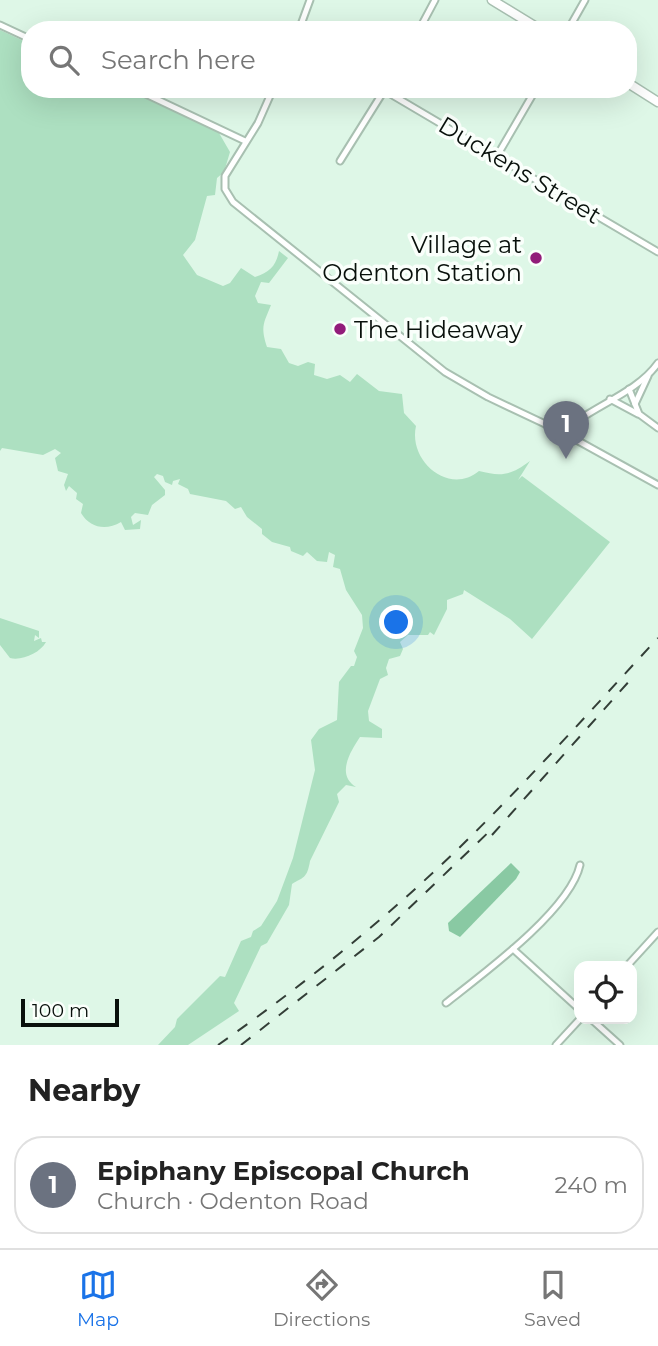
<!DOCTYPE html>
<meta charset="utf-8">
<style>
:root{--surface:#fff;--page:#f6f6f6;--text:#222;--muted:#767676;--line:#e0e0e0;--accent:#1a73e8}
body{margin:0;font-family:Montserrat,sans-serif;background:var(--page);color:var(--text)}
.controls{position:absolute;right:21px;bottom:21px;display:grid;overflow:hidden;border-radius:14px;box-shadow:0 7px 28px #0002}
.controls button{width:63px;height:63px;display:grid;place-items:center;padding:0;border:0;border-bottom:2px solid var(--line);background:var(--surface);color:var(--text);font:35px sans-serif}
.scale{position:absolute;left:21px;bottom:18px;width:98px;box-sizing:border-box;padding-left:7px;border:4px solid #08100b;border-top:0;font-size:19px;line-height:24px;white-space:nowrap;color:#08100b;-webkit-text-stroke:5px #fafffb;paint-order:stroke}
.you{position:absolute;left:397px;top:623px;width:24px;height:24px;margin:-18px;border:5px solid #fff;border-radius:50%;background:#1a73e8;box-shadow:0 0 0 10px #1a73e833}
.badge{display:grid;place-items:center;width:46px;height:46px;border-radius:50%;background:var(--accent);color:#fff;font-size:23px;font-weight:700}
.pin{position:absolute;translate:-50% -58px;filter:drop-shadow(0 2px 4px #0008)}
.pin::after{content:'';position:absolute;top:37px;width:24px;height:21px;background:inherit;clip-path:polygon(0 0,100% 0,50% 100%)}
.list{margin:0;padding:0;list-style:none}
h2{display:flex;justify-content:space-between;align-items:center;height:91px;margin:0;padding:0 28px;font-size:30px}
h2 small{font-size:23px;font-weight:400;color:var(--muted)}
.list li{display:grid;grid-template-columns:46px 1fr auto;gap:21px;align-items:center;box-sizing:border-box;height:98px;margin:0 14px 14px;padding:0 14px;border:2px solid var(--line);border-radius:28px}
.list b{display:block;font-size:26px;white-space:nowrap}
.list p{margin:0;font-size:23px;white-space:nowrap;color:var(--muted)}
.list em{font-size:23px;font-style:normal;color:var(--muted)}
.icon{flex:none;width:38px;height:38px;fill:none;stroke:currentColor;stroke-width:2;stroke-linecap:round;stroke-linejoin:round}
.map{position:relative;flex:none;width:658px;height:1045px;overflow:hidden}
.search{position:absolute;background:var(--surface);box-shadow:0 7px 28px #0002;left:21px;right:21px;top:21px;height:77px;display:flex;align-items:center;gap:18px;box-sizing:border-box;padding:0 24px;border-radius:28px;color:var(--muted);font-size:26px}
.sheet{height:203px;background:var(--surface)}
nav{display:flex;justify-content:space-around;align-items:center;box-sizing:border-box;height:98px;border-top:2px solid var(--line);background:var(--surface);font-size:19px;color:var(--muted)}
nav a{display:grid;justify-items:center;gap:4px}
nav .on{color:var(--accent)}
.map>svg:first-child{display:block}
.green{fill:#ade0c1}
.water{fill:#89c9a3}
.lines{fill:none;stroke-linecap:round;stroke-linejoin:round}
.minor-casing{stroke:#a8c0b1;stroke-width:9}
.secondary-casing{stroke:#a8c0b1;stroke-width:11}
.minor{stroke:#fff;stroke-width:5}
.secondary{stroke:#fff;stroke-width:8}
.rail{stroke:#333e37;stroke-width:2;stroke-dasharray:12 12;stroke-linecap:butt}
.poi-dot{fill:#921c7a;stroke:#fafffb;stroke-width:2.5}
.labels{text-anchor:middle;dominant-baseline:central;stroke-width:7;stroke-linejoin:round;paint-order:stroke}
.street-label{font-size:24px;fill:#08100b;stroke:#fafffb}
.poi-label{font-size:24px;fill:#08100b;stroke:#fafffb;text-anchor:end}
</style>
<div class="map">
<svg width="658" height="1045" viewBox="0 0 658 1045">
<rect width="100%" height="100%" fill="#def7e7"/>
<!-- green -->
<g class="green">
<path d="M 0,30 L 30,44 L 30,89 L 126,89 L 199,121 L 219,133 L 230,152 L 224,172 L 217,178 L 215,195 L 207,196 L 195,240 L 183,255 L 197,275 L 223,286 L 230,283 L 241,268 L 255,277 C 270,272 276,266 279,251 L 288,258 L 269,283 L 261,282 L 255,296 L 258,303 L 271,305 C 264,323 260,326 267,347 L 281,349 L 289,363 L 298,366 L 308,362 L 315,364 L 314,375 L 327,379 L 340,375 L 350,382 L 357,374 L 379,391 L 402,394 L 404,413 L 416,426 C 408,461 449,496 479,471 C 502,477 511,475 530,461 L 518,480 L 522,476 L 610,542 L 532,639 L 510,619 L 464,590 L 463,594 L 447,600 L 447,609 L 434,635 L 430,632 L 428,635 L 408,635 L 400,642 L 403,649 L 400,656 L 389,659 L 386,668 L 388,675 L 380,679 L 368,711 L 369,721 L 382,729 L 382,738 L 360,737 C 350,752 336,775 356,787 L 346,785 L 337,794 L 339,802 L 310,861 C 307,879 303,877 292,884 L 289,905 L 267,943 L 261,946 L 234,1003 L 239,1011 L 188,1045 L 158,1045 L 175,1027 L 177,1019 L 220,976 L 225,977 L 241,941 L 251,937 L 253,931 L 261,926 L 277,901 L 293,858 L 315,770 L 311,740 L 319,729 L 337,720 L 339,682 L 351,666 L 354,666 L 357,657 L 354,651 L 363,628 L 362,615 L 346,590 L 340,569 L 333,567 L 335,555 L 329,552 L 327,562 L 317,561 L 307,552 L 303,556 L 291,551 L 290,547 L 272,542 L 262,534 L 262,529 L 247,517 L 241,507 L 235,509 L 226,501 L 190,494 L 188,489 L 178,484 L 180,479 L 173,481 L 172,485 L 165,482 L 163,476 L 157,474 L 154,477 L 165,490 L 165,495 L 152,505 L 148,515 L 135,513 L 131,517 L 133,525 L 141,520 L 140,529 L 125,530 L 121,522 C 106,531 90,528 81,513 L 83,504 L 76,499 L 77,493 L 69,486 L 66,491 L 64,485 L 68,474 L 58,471 L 55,458 L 61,453 L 55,449 L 43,455 L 2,448 L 0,451 Z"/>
<path d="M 0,618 L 39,631 L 39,638 L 35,635 L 34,641 L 41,638 L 42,642 L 46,642 C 40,653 22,661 10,658 L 0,645 Z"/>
</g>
<!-- water -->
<path class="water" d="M 511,863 L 520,872 L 516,879 L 460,937 L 449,931 L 448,923 Z"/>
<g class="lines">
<!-- minor casing -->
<g class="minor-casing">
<g id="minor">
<path d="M 0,25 L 30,39"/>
<path d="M 299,30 L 310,0"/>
<path d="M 419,30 L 435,0"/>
<path d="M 568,30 L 585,0"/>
<path d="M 135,89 L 245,141"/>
<path d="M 273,89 L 258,123 L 225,176 L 225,189 L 233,202 L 445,372 L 488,397 L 562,432 L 658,485"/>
<path d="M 382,89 L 658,252"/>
<path d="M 497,156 L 536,89"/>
<path d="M 340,161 L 385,89"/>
<path d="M 629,389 L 639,414 L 658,428"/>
<path d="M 610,399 L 638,414"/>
<path d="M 635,404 L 648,376"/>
<path d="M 562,432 C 591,407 637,393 658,363"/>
<path d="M 513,949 L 579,1009"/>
<path d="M 627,966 L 658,932"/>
<path d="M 446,1003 C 483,974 570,910 580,865"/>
<path d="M 591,1019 L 620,1045"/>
<path d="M 556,1045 L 580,1019"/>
</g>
</g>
<!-- secondary casing -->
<g class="secondary-casing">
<g id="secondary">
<path d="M 492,0 L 541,30"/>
<path d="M 628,83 L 658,102"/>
</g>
</g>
<!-- minor -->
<use href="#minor" class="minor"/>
<!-- secondary -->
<use href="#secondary" class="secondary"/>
<!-- rail -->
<g class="rail">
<path d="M 492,835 L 632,678"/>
<path d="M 218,1045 C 302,986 382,922 457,850 C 527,782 592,709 658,638"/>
<path d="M 241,1045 L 379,937 L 495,826"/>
</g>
</g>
<!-- markers -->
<g class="poi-dot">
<circle cx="536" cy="258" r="7"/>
<circle cx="340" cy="329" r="7"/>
</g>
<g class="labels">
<!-- street labels -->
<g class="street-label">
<text transform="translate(520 170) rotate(31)">Duckens Street</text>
</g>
<!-- poi labels -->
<g class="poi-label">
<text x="522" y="244">Village at<tspan x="522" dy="28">Odenton Station</tspan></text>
<text x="354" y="329" text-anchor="start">The Hideaway</text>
</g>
</g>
</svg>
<div class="controls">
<button><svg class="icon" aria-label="locate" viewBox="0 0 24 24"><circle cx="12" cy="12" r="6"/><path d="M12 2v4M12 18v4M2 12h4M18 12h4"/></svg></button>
</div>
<div class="scale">100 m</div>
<div class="you"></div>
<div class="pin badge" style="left:566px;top:459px;background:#6b7280">1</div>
<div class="search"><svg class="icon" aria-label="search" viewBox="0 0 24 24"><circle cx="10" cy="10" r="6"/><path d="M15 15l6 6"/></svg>Search here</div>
</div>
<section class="sheet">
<h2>Nearby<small></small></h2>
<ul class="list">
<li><span class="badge" style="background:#6b7280">1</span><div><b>Epiphany Episcopal Church</b><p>Church · Odenton Road</p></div><em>240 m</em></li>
</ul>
</section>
<nav>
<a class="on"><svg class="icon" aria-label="map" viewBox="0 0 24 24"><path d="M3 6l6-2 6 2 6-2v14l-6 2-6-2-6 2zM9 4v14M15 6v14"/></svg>Map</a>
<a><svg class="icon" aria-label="directions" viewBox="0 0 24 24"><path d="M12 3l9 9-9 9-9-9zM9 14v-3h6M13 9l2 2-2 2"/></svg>Directions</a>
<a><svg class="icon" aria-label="saved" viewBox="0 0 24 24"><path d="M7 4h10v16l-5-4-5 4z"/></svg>Saved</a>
</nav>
